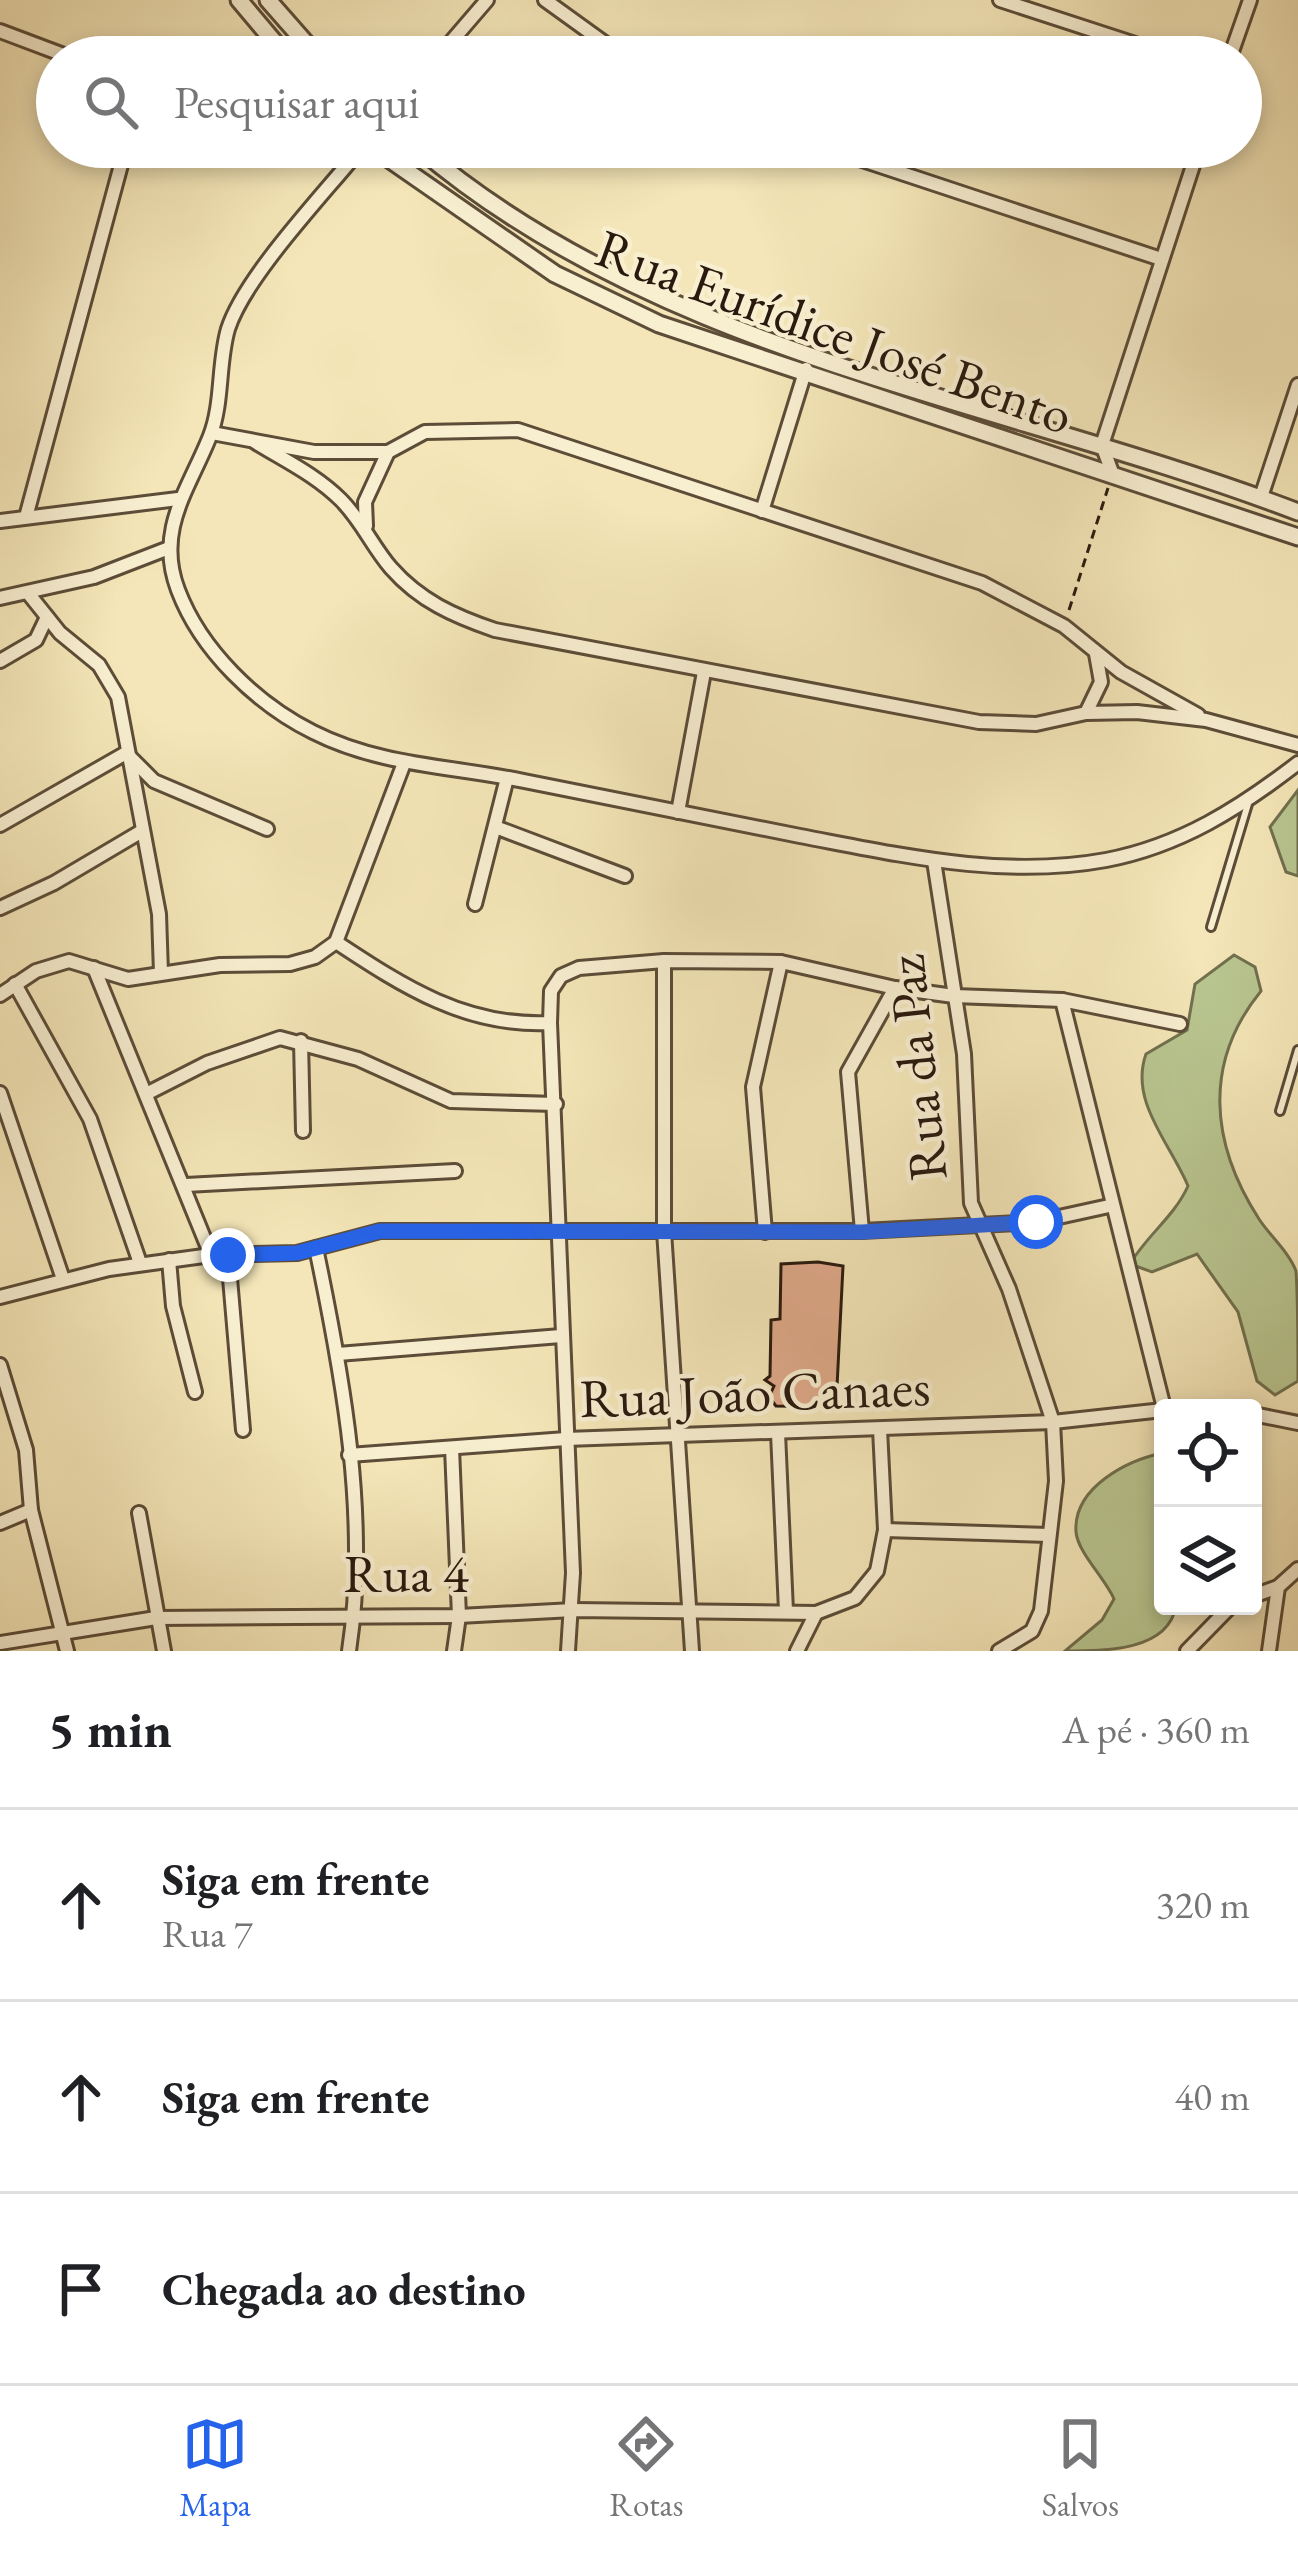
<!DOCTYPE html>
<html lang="pt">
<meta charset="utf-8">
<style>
:root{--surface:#fff;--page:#f6f6f6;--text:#202124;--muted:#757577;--line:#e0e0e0;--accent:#2563eb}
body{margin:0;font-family:"EB Garamond",serif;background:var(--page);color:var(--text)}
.controls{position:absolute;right:36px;bottom:36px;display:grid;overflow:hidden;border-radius:12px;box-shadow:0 6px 18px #0003}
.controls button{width:108px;height:108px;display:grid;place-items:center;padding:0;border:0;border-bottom:3px solid var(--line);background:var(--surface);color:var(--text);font:60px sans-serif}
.stop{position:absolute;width:36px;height:36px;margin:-27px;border:9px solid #2563eb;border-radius:50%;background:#fff}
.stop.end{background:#2563eb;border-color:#fff;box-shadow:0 3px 12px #0008}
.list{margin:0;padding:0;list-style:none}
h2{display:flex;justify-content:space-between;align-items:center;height:156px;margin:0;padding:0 48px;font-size:51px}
h2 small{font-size:39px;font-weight:400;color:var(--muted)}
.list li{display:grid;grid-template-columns:78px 1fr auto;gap:36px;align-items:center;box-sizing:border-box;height:192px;padding:0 48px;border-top:3px solid var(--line)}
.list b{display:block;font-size:45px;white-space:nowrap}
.list p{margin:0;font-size:39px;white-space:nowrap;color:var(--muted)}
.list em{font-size:39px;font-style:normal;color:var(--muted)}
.icon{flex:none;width:66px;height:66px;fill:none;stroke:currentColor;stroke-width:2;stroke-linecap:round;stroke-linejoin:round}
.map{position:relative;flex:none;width:1298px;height:1651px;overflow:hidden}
.search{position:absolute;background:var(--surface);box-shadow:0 6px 18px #0003;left:36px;right:36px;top:36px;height:132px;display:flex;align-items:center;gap:30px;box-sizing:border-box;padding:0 42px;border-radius:66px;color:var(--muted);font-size:45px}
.sheet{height:732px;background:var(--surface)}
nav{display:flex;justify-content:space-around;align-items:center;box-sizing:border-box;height:168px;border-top:3px solid var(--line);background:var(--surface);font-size:33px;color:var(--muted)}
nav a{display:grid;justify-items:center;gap:6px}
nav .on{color:var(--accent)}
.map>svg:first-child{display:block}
.green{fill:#b9c690;stroke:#71704f;stroke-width:3}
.building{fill:#dfa98a;stroke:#29190e;stroke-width:3}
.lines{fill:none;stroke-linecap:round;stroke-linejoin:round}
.service-casing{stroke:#5c4c38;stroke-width:12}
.minor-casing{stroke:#5c4c38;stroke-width:18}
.tertiary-casing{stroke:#5c4c38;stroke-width:21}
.path{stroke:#29190e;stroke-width:3;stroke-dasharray:9 6;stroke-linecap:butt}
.service{stroke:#f8efd1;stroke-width:6}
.minor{stroke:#f8efd1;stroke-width:12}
.tertiary{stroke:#f8efd1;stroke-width:15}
.route{stroke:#2563eb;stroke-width:15}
.labels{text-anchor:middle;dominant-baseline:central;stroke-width:9;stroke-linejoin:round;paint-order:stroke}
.street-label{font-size:54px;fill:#29190e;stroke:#f8efd1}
</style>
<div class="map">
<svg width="1298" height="1651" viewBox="0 0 1298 1651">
<rect width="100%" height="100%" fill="#f4e6b8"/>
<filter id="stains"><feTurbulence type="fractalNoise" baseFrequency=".00167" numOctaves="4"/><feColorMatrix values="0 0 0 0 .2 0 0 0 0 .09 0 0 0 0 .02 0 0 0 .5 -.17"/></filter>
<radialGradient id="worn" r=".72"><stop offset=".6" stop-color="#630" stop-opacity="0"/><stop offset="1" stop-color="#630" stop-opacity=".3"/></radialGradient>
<!-- green -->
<g class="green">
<path d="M 1298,790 L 1298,876 L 1286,872 L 1270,827 Z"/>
<path d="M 1234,955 L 1255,967 L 1261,991 C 1203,1062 1210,1143 1259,1219 C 1270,1236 1289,1252 1296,1271 C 1298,1300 1298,1350 1298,1381 L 1275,1395 L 1257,1381 L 1238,1312 L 1197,1254 L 1152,1272 L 1130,1264 C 1147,1235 1174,1217 1188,1186 C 1170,1143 1129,1101 1146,1054 L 1187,1030 L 1195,984 Z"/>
<path d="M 1163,1453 L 1163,1606 L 1176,1606 C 1168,1651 1106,1651 1065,1651 L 1102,1620 L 1114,1599 C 1105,1578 1078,1553 1076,1532 C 1073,1487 1128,1460 1163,1453 Z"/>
</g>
<!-- building -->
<path class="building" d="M 818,1262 L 843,1266 L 836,1407 L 776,1406 L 769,1397 L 774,1386 L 765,1380 L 770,1376 L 771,1320 L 780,1319 L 781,1264 Z"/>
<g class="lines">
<!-- service casing -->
<g class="service-casing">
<g id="service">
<path d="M 1211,927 L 1248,804"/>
<path d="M 1280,1111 L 1298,1050"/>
</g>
</g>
<!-- minor casing -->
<g class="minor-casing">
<g id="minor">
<path d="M 545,0 L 624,57"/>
<path d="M 1000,0 L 1175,57"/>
<path d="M 0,31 L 69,57"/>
<path d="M 438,57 L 487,0"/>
<path d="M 1230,57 L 1250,0"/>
<path d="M 362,147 C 325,193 245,276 228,329 C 218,363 223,403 210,436 C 189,489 155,530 178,590 C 201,651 257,704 313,732 C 380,766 452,766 524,781 C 616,800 708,818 800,836 C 901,855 1003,879 1106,860 C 1180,846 1240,808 1298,763"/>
<path d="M 823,147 L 1161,259"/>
<path d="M 212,433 L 314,452 L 388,452"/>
<path d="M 255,442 C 284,460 316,475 341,500 C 362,521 372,546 391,568 C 420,601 454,616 495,630 L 979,722 L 1036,724 L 1086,713 L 1137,712 L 1206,720 L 1298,745"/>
<path d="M 1113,475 L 1102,445 L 1199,147"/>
<path d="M 1261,497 L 1298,385"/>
<path d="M 762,511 L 806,369"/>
<path d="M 26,517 L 121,165 L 120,147"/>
<path d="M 0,521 L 178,499"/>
<path d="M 366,526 L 365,502 L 388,452 L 425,432 L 518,430 L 982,583 L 1064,626 L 1121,672 L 1198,715"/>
<path d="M 28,593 L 60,633 L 99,665 L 118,697 L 159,914 L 161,973"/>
<path d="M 0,598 L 94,577 L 169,548"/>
<path d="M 0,661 L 36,640 L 47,617"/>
<path d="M 1086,713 L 1101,682 L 1096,654"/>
<path d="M 678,812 L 704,672"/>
<path d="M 0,825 L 126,753 L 154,781 L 267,829"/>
<path d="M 498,828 L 625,876"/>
<path d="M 934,861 L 964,1054 L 971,1203 L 1009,1289 L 1053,1422 L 1056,1481 L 1041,1611 L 1032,1631 L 999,1651"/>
<path d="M 475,904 L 507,778"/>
<path d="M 0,908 L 54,883 L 142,831"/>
<path d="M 336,942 C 404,987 466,1027 550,1023"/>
<path d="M 664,961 L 664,1231 L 692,1651"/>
<path d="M 94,968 L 211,1255"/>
<path d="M 15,984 L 90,1119 L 140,1263"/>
<path d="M 0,995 L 36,971 L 69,961 L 128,979 L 220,965 L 290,964 L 315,957 L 336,942 L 404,763"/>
<path d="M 1062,1000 L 1164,1408"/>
<path d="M 301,1041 L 303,1131"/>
<path d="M 0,1093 L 63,1279"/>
<path d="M 146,1094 L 207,1063 L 280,1038 L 358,1059 L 451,1101 L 556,1104"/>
<path d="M 186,1185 L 455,1171"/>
<path d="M 862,1231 L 848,1072 L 895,988"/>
<path d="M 765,1232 L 753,1087 L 781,962"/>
<path d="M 316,1248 C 343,1377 369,1519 349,1651"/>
<path d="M 228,1255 L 243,1430"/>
<path d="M 169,1260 L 173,1306 L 195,1392"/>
<path d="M 0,1297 L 109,1269 L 211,1255 L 297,1253 L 380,1231 L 862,1231 L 1036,1222 L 1109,1206"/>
<path d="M 338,1354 L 561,1336"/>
<path d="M 0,1365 L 26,1450 L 31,1510 L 67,1651"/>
<path d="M 1253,1414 L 1298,1423"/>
<path d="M 778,1433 L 786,1611"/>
<path d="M 452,1448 L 459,1616 L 454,1651"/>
<path d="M 349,1455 L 566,1439 L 1053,1422 L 1163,1410"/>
<path d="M 139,1513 L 164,1651"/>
<path d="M 0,1523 L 31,1510"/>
<path d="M 885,1530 L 1049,1535"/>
<path d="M 1253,1596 L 1278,1587 L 1298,1569"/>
<path d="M 0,1643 L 156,1618 L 459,1616 L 573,1610 L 816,1613 L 855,1598 L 877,1571 L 885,1530 L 880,1429"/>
<path d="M 568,1651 L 573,1573 L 550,1023 L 551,991 L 561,976 L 579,968 L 664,961 L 781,962 L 895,988 L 954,996 L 1062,1000 L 1180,1024"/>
<path d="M 797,1651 L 816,1613"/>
<path d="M 1187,1651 L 1231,1606"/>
<path d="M 1269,1651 L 1278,1587"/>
</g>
</g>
<!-- tertiary casing -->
<g class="tertiary-casing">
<g id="tertiary">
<path d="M 239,0 L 287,57"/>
<path d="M 268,0 L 318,57"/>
<path d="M 372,147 L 555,274 L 659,324 L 1298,537"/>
<path d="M 418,147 C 662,356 1005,400 1298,512"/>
</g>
</g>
<!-- path -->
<path class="path" d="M 1069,610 L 1108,488"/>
<!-- service -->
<use href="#service" class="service"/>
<!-- minor -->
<use href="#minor" class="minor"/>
<!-- tertiary -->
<use href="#tertiary" class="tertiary"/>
</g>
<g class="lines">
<!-- route -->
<path class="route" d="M 228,1255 L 297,1253 L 380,1231 L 862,1232 L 1036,1222"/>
</g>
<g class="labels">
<!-- street labels -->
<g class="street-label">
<text transform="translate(835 331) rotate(20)">Rua Eurídice José Bento</text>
<text transform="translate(916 1068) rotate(-96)">Rua da Paz</text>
<text transform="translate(755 1392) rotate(-2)">Rua João Canaes</text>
<text x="406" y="1573">Rua 4</text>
</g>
</g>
<rect width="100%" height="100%" filter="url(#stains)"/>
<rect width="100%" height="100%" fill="url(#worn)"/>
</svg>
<div class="controls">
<button><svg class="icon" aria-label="locate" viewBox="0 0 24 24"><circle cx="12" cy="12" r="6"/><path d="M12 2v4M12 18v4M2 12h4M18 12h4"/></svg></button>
<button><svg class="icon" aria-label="layers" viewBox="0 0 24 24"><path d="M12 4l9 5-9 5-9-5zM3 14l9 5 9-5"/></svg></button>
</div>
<div class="stop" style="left:1036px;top:1222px"></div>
<div class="stop end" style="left:228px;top:1255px"></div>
<div class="search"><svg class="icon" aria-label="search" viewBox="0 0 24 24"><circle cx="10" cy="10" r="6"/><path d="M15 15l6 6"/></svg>Pesquisar aqui</div>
</div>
<section class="sheet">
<h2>5 min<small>A pé · 360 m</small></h2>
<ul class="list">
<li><svg class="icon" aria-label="ahead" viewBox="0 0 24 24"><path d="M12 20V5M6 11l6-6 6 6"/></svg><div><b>Siga em frente</b><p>Rua 7</p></div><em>320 m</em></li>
<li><svg class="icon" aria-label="ahead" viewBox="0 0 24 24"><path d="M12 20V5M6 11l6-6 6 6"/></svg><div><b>Siga em frente</b></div><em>40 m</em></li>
<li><svg class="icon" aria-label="arrive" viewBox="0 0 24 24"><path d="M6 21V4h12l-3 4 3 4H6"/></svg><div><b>Chegada ao destino</b></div></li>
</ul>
</section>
<nav>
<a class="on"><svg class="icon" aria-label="map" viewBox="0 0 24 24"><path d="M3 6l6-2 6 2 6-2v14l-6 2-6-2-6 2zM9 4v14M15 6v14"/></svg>Mapa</a>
<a><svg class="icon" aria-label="directions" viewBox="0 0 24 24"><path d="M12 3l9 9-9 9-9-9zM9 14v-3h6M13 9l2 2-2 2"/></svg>Rotas</a>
<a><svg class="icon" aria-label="saved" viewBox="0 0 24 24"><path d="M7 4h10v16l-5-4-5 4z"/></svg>Salvos</a>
</nav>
